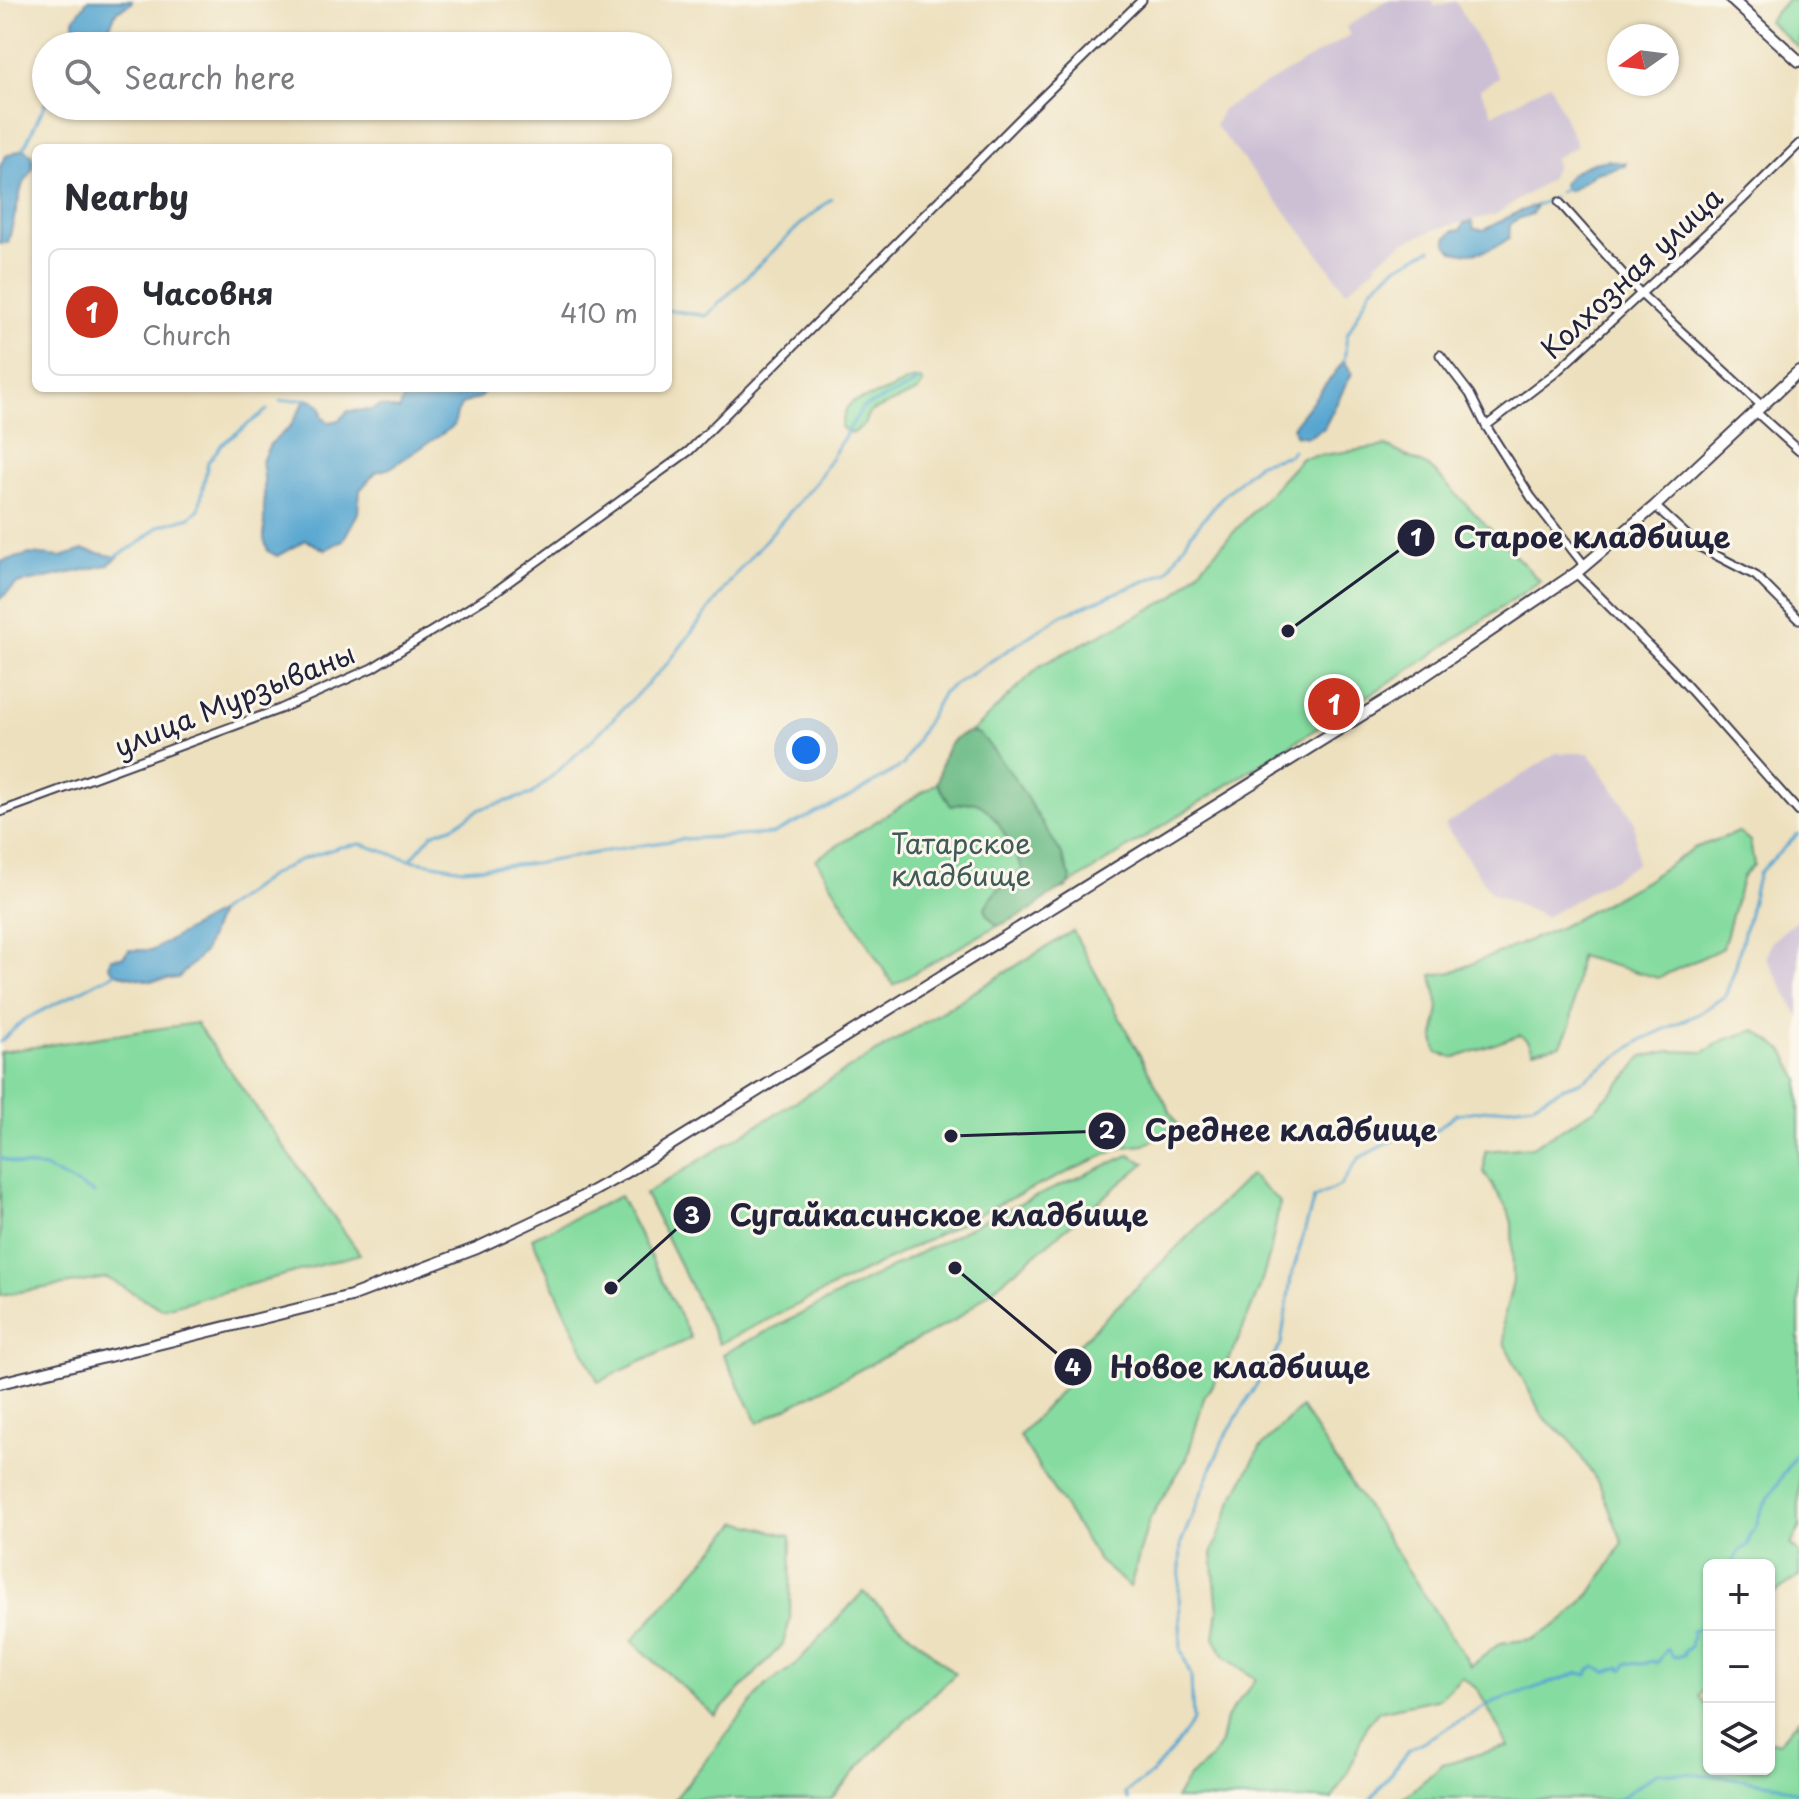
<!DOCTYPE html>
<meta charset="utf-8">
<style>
:root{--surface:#fff;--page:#f7f7f7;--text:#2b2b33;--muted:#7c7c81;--line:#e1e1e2;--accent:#c8321e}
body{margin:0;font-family:"Playpen Sans",sans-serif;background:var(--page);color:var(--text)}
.controls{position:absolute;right:24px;bottom:24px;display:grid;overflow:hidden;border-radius:12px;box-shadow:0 2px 6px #0004}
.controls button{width:72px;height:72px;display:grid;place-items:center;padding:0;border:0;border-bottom:2px solid var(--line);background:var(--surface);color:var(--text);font:40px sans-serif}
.compass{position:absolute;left:1607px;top:24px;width:72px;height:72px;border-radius:50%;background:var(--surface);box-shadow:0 2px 6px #0004;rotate:256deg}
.you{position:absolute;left:806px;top:750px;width:28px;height:28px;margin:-20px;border:6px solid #fff;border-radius:50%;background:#1a73e8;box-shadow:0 0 0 12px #1a73e833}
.badge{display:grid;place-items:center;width:52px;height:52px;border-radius:50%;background:var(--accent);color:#fff;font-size:26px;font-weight:700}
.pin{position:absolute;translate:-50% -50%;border:4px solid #fff;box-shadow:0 2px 8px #0006}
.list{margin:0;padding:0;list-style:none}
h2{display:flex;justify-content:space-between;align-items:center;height:104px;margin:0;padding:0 32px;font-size:34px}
h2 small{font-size:26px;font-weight:400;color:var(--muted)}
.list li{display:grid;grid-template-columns:52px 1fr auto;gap:24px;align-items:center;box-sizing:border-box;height:128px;margin:0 16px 16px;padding:0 16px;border:2px solid var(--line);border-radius:12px}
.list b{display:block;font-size:30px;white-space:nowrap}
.list p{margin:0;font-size:26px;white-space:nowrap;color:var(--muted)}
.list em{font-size:26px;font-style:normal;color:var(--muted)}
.icon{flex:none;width:44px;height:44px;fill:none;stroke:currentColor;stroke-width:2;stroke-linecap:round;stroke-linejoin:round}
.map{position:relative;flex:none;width:1799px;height:1799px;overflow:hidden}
.search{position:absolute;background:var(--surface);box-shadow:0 2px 6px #0004;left:32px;top:32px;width:640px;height:88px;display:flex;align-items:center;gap:20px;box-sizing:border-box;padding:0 28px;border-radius:44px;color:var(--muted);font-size:30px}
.panel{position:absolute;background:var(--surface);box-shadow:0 2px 6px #0004;left:32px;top:144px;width:640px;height:248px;border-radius:12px}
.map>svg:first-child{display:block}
.industrial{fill:#ccbfd4}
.green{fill:#86dca0;stroke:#547f6e;stroke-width:2}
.forest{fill:#6cbc86;stroke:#476f60;stroke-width:2}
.water{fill:#56a6d0;stroke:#3c6486;stroke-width:2}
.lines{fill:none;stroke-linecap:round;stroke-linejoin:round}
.stream{stroke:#56a6d0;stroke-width:3}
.street-casing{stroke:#403e4f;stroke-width:11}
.secondary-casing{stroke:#403e4f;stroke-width:14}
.street{stroke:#fff;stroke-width:7}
.secondary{stroke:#fff;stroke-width:10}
.labels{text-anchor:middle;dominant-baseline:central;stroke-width:6;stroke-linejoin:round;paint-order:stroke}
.street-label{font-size:28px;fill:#22223b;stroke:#fbf7ec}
.park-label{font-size:28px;fill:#405a59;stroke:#fbf7ec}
.leader{fill:none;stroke:#22223b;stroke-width:3}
.callout-dot{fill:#22223b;stroke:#fbf7ec;stroke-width:3}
.mark-label{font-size:24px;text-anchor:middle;font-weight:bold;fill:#fff}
.callout-label{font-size:30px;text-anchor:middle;font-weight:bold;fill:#22223b;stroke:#fbf7ec;stroke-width:6;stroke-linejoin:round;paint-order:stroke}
</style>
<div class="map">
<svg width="1799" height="1799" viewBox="0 0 1799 1799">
<rect width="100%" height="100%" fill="#fbf7ec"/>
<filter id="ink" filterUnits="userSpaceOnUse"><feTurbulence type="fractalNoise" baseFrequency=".0125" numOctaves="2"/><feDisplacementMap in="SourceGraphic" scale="16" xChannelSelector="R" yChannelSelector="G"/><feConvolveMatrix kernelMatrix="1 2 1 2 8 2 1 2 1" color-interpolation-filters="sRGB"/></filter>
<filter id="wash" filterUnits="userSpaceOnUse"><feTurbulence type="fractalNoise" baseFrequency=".006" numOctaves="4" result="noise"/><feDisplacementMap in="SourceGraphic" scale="32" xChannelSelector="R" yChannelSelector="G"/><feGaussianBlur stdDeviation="1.8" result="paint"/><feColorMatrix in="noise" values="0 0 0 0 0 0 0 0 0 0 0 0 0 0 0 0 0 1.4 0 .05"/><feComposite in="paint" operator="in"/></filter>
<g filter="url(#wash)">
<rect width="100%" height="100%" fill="#ede0be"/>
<!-- industrial -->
<g class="industrial">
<path d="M 1387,0 L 1432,0 L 1435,7 L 1455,0 L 1499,78 L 1480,89 L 1493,114 L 1550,84 L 1577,146 L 1555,158 L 1556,166 L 1550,179 L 1495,215 L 1442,227 L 1402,243 L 1375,263 L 1377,266 L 1346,291 L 1306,237 L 1215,125 L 1223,109 L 1350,35 L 1346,27 Z"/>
<path d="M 1556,753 L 1589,753 L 1634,820 L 1637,864 L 1546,917 L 1491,893 L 1445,825 Z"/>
<path d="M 1799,918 L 1799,1017 L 1766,957 L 1772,941 Z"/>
</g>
<!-- green -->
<g class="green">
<path d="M 1787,0 L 1799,0 L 1799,48 L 1768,21 Z"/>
<path d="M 919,379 L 923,383 L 918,391 L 870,412 L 867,416 L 865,423 L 854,433 L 847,432 L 841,427 L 846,409 L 852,402 L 883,393 L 911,380 Z"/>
<path d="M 1386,446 L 1431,468 L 1540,581 L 1417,665 L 1077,880 L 893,985 L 816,859 L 942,780 L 950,747 L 976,728 L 1041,665 L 1174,597 L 1302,458 Z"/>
<path d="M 1739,832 L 1750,841 L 1754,865 L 1743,876 L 1723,948 L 1658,978 L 1579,956 L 1571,1023 L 1561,1045 L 1533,1051 L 1528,1040 L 1520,1035 L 1455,1058 L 1437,1053 L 1434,1039 L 1439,1007 L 1432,975 L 1452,972 L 1559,928 L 1644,882 L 1694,848 Z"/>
<path d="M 1073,931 L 1178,1126 L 1144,1145 L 1122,1147 L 1003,1202 L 719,1344 L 645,1194 Z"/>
<path d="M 196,1023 L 360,1254 L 162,1309 L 107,1278 L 0,1295 L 0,1052 Z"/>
<path d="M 1755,1030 L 1784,1051 L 1799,1080 L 1799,1529 L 1791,1545 L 1799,1553 L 1799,1576 L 1769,1597 L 1769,1565 L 1709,1565 L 1709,1684 L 1699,1696 L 1709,1709 L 1709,1769 L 1769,1769 L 1769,1741 L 1779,1742 L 1799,1719 L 1799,1799 L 1403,1799 L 1443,1764 L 1508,1746 L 1478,1690 L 1462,1677 L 1440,1698 L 1379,1711 L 1366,1726 L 1348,1773 L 1332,1799 L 1175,1799 L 1187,1779 L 1211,1759 L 1221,1743 L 1226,1718 L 1256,1679 L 1225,1657 L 1214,1638 L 1218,1610 L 1212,1554 L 1232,1501 L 1260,1448 L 1301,1407 L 1471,1666 L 1500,1643 L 1533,1639 L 1564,1620 L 1591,1593 L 1623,1543 L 1600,1486 L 1570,1440 L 1543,1417 L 1505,1345 L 1503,1321 L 1513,1282 L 1512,1223 L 1508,1210 L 1484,1172 L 1485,1151 L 1532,1147 L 1595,1109 L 1628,1075 L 1642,1057 L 1670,1051 L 1704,1052 L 1724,1040 Z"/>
<path d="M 1129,1155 L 1145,1163 L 957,1319 L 758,1423 L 723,1354 L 992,1216 Z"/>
<path d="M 1250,1175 L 1280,1202 L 1270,1253 L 1260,1287 L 1234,1350 L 1204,1398 L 1187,1458 L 1149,1520 L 1130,1587 L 1099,1561 L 1019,1436 L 1070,1381 L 1076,1347 Z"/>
<path d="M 620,1196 L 691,1338 L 598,1382 L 532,1238 Z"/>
<path d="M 738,1522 L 791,1536 L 790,1620 L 783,1644 L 715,1716 L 632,1641 Z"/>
<path d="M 863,1592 L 955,1674 L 869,1756 L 831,1799 L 675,1799 L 765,1686 L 795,1665 Z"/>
</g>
<!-- forest -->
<path class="forest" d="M 970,732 L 979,734 L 985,740 L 1013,776 L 1061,853 L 1071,878 L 1068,886 L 1044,899 L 1032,910 L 998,926 L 988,916 L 985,908 C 993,890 1008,880 1023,870 C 1013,852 997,810 976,803 C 968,801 958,805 951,806 L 937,783 C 943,761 943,737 970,732 Z"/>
<!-- water -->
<g class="water">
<path d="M 88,0 L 132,0 L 132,3 L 117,11 L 101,44 L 82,39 L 74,29 L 74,19 Z"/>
<path d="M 24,148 L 32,156 L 33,168 L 22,186 L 8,243 L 0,243 L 0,165 L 6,156 Z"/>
<path d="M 1608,160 L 1620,163 L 1626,162 L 1625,166 L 1596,173 L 1573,189 L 1568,191 L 1563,184 C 1573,168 1589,163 1608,160 Z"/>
<path d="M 1537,205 L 1532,214 L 1517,219 L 1510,225 L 1509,238 C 1493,251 1473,256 1453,251 L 1447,244 L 1446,238 L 1453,231 L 1461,230 L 1464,223 L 1472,221 L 1474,229 L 1484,230 L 1518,212 Z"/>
<path d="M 1344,361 L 1352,373 L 1324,428 L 1308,437 L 1295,435 L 1293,426 Z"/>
<path d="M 414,388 L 486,388 L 480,398 L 462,404 L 457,413 L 454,426 L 390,468 L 376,472 L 360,490 L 358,513 L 343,540 L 325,550 L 306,540 L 277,556 L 268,551 L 264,539 L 264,478 L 262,461 L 270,444 L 289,428 L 306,399 C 318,401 322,405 322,417 L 329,422 L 339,420 L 348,411 L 371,410 L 380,406 L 399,410 L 406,392 Z"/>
<path d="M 83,550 L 118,557 L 108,565 L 17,584 L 0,599 L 0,562 L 30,554 L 61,557 Z"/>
<path d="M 219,912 L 204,952 L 178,978 L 150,981 L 115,973 L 109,967 L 111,958 L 123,957 L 129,950 L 153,950 Z"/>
</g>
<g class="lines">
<!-- stream -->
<g class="stream">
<path d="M 69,31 L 74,29"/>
<path d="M 24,148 L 46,102"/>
<path d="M 1560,192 L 1566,188"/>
<path d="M 1537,205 L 1553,198"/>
<path d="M 668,310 L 706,316 L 802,223 L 831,199"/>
<path d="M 1344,361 L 1347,335 L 1371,289 L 1396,267 L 1431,249"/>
<path d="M 280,401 L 306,399"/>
<path d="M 113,558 L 138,544 L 159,526 L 190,517 L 199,509 L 208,462 L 222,444 L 267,410"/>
<path d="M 411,859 L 432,834 L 454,826 L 480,809 L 532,794 L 589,743 L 669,662 L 740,569 L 817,481 L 862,408 L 909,387 L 919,379"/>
<path d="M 219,912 L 271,875 L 302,859 L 340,847 L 361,844 L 410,860 L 463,869 L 539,863 L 623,848 L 684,839 L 772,834 L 857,793 L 903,765 L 943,692 L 1062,615 L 1167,572 L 1191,534 L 1221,498 L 1259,463 L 1290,455 L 1293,450"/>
<path d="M 0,1042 L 24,1020 L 115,973"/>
<path d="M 0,1158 L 19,1165 L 45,1168 L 94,1193"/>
<path d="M 1731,1565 L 1739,1551 L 1748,1545 L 1750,1534 L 1755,1529 L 1761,1510 L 1799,1450"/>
<path d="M 1128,1799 L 1125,1793 L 1150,1775 L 1174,1748 L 1193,1721 L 1191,1676 L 1181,1650 L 1179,1591 L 1181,1543 L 1223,1440 L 1281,1344 L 1291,1278 L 1314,1198 L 1341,1185 L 1359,1158 L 1407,1133 L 1432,1133 L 1456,1114 L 1533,1104 L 1562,1088 L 1582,1081 L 1643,1039 L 1698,1014 L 1725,996 L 1735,969 L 1759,873 L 1798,834"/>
<path d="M 1371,1799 L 1410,1749 L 1493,1702 L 1579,1673 L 1587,1675 L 1589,1669 L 1595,1667 L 1606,1672 L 1620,1667 L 1623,1670 L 1628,1663 L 1643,1664 L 1653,1661 L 1657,1663 L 1667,1649 L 1674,1657 L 1684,1655 L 1684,1652 L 1690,1647 L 1691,1640 L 1693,1636 L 1692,1631 L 1702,1627 L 1701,1625 L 1706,1620 L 1709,1613"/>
<path d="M 1619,1799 L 1658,1772 L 1712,1775 L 1779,1785 L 1799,1794"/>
</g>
</g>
</g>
<g filter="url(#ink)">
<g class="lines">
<!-- street casing -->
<g class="street-casing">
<g id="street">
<path d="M 1559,202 L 1641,294 L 1762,406"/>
<path d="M 1440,355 L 1470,394 L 1486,426 L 1531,497 L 1585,566"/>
<path d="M 1756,412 L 1799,451"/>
<path d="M 1486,426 L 1554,374 L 1738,204 L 1799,144"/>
<path d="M 1655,506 L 1700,547 L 1756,576 L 1799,619"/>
<path d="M 1576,573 L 1672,669 L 1799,812"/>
<path d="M 0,812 L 280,709 L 372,668 L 492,594 L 689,451 L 1023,116 L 1142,0"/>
</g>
</g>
<!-- secondary casing -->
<g class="secondary-casing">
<g id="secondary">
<path d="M 1732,0 L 1799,61"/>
<path d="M 0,1383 L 351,1296 L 477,1248 L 566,1206 L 625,1173 L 1415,682 L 1576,573 L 1655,506 L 1799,371"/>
</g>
</g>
<!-- street -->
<use href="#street" class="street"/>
<!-- secondary -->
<use href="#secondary" class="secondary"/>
</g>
</g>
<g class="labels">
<!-- street labels -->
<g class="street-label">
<text transform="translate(1631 272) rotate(-43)">Колхозная улица</text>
<text transform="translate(234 699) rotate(-22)">улица Мурзываны</text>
</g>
<!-- park labels -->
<g class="park-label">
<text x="961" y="842">Татарское<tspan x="961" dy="32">кладбище</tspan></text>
</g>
</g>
<!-- callouts -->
<path class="leader" d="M1288 631L1416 538M951 1136L1107 1131M611 1288L692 1215M955 1268L1073 1367"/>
<g class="callout-dot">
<circle cx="1288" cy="631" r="8"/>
<circle cx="951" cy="1136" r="8"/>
<circle cx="611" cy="1288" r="8"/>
<circle cx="955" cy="1268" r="8"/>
<circle cx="1416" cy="538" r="20"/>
<circle cx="1107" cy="1131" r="20"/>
<circle cx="692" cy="1215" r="20"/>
<circle cx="1073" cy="1367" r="20"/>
</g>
<g class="mark-label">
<text x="1416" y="546">1</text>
<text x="1107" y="1139">2</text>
<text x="692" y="1224">3</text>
<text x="1073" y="1376">4</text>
</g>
<g class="callout-label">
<text x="1592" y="548">Старое кладбище</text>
<text x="1291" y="1141">Среднее кладбище</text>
<text x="939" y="1226">Сугайкасинское кладбище</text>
<text x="1240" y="1378">Новое кладбище</text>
</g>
</svg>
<div class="controls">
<button>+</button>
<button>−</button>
<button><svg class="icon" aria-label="layers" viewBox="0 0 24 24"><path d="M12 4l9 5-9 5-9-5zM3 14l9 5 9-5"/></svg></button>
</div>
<svg class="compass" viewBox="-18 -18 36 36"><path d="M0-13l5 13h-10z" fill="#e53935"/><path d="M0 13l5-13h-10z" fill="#7c7c81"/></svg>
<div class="you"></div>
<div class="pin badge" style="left:1334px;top:704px">1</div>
<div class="search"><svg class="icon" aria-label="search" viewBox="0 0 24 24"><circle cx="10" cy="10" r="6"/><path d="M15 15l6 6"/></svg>Search here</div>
<section class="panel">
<h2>Nearby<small></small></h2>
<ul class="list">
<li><span class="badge">1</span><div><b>Часовня</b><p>Church</p></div><em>410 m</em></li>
</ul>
</section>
</div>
